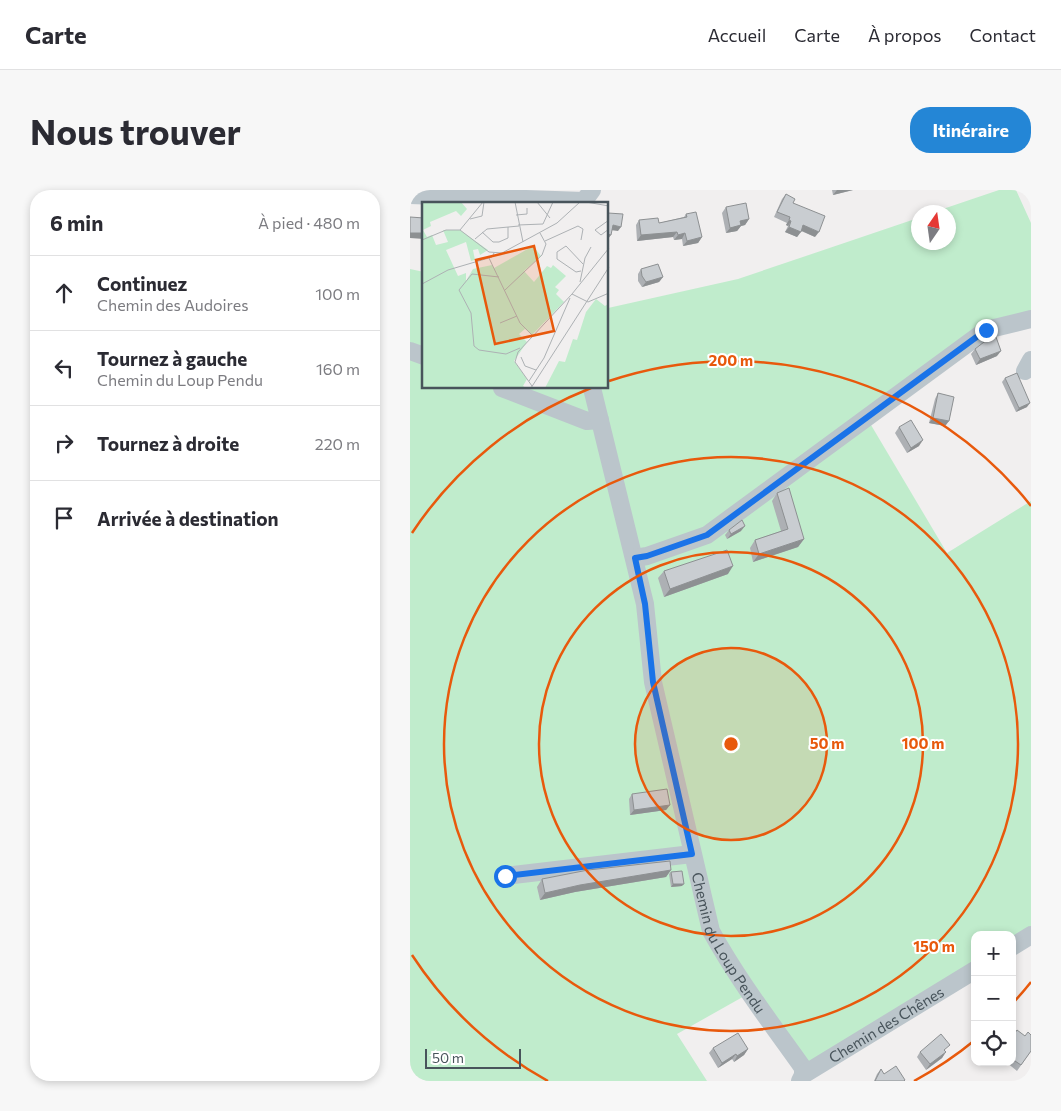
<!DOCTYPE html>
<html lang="fr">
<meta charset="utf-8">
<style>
:root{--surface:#fff;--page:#f7f7f7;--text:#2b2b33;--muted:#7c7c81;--line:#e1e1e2;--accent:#2486d6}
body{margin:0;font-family:Commissioner,sans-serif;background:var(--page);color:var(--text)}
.controls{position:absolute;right:15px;bottom:15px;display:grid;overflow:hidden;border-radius:10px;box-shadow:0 2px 8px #0003}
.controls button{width:45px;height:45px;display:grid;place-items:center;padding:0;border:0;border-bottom:1px solid var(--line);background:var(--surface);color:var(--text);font:25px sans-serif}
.compass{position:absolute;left:501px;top:15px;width:45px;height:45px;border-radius:50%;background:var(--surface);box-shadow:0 2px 8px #0003;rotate:13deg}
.scale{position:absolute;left:15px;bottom:12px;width:96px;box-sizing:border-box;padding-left:5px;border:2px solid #48545b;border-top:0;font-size:14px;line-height:18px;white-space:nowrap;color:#48545b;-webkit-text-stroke:4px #fff;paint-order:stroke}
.stop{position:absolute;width:15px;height:15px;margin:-11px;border:4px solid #1a73e8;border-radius:50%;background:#fff}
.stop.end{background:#1a73e8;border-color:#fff;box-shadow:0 1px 5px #0008}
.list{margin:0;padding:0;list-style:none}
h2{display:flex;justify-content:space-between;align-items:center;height:65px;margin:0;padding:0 20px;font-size:21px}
h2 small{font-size:16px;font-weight:400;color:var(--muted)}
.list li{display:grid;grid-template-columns:32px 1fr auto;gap:15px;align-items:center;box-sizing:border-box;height:75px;padding:0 20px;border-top:1px solid var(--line)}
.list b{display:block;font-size:19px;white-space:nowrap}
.list p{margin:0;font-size:16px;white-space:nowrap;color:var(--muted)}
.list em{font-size:16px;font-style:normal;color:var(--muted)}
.icon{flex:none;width:28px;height:28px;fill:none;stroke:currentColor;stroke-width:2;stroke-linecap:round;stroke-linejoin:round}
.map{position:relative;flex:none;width:621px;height:891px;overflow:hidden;border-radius:20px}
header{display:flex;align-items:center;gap:30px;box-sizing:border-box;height:70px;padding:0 25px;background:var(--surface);border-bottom:1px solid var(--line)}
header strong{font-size:24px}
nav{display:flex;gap:28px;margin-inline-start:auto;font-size:18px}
.intro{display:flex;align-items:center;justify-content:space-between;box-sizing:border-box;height:120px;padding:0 30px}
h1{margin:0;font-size:35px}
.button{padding:12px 22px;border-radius:20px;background:var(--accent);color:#fff;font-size:18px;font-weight:700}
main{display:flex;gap:30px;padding:0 30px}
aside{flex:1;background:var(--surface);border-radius:20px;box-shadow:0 2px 8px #0003}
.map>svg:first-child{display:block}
.green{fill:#c0eccc}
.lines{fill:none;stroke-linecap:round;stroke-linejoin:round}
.minor{stroke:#bbc5cb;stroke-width:18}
.wall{fill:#adb0b4}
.shaded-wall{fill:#8d9092}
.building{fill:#c9cdd1;stroke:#8d9092}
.route{stroke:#1a73e8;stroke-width:6}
.ring{fill:none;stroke:#e8590c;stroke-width:2.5}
.labels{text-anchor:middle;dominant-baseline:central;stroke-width:4;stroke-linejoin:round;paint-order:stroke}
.street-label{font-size:15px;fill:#48545b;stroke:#fff}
.inset-road{fill:none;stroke:#adb1b4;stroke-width:1}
.view{fill:#e8590c;fill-opacity:0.15;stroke:#e8590c;stroke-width:2.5}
.inset-edge{fill:none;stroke:#48545b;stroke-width:2.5}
.centre{fill:#e8590c;stroke:#fff;stroke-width:2.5}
.ring-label{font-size:15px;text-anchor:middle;font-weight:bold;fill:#e8590c;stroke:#fff;stroke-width:4;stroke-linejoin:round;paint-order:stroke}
</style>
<header>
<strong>Carte</strong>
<nav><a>Accueil</a><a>Carte</a><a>À propos</a><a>Contact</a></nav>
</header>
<div class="intro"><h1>Nous trouver</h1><a class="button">Itinéraire</a></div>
<main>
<aside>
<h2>6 min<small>À pied · 480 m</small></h2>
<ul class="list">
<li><svg class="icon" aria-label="ahead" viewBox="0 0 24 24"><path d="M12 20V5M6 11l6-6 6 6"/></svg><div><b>Continuez</b><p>Chemin des Audoires</p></div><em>100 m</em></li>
<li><svg class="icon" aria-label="left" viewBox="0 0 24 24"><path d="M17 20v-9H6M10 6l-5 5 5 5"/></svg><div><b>Tournez à gauche</b><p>Chemin du Loup Pendu</p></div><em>160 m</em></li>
<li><svg class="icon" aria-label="right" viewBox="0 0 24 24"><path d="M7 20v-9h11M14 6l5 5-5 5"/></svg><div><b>Tournez à droite</b></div><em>220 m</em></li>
<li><svg class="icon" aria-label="arrive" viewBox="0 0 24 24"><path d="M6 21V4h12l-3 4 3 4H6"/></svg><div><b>Arrivée à destination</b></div></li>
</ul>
</aside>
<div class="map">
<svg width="621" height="891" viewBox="0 0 621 891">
<rect width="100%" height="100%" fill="#f1efef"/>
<!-- green -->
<path class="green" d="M 589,0 L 606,0 L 621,33 L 621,129 L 576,140 L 461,235 L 537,363 L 621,311 L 621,745 L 602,757 L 602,745 L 565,745 L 565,780 L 393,885 L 338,804 L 267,844 L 297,891 L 0,891 L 0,79 L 14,82 L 14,198 L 198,198 L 198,118 L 328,89 L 508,28 L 508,52 L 538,52 L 538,22 L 524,22 Z"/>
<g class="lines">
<!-- minor -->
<g class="minor">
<path d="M 0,5 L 174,11 L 182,0"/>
<path d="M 0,161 L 14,166"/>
<path d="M 615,181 L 621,170"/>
<path d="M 92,198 L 177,231 L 190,230"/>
<path id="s1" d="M 182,198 L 235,414 L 243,492 L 301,741 C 328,790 361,833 393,878 L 393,885"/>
<path d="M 225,368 L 237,366 L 297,345 L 576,140 L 621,129"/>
<path d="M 95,686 L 282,664"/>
<path d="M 602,757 L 621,745"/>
<path id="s2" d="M 390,891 L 393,885 L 565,780"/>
</g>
</g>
<!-- wall -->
<g class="wall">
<path d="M 422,0 L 443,0 L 423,5 Z"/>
<path d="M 376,4 L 405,47 L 391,41 L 387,47 L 375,42 L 378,36 L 376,35 L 377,33 L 364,27 L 372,9 Z"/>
<path d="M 316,17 L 339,29 L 335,35 L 331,36 L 327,41 L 316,43 L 312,23 Z"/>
<path d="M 276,24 L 292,47 L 288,53 L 273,56 L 272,49 L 264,50 L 263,47 L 227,51 L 226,35 L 229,30 L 249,33 L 274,27 Z"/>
<path d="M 231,79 L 253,87 L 249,92 L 232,97 L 228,91 L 228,84 Z"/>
<path d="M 565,159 L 587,166 L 566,175 L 561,164 Z"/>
<path d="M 595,188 L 617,217 L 606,222 L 592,192 Z"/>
<path d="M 528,203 L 539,231 L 535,236 L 519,233 L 525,209 Z"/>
<path d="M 489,237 L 509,256 L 497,263 L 485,243 Z"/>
<path d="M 367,303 L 394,349 L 388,357 L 343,372 L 340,358 L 345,350 L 371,341 L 362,311 Z"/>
<path d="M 319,340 L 331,341 L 317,349 L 315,345 Z"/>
<path d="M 254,381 L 318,384 L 254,407 L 248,388 Z"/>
<path d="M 222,604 L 260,615 L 256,620 L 220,625 L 219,609 Z"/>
<path d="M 261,680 L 256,687 L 165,702 L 130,710 L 127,697 L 132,689 Z"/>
<path d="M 261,682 L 272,696 L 261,697 L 259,684 Z"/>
<path d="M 615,846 L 621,861 L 607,881 L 596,872 L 602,872 L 602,847 Z"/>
<path d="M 303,858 L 338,859 L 334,865 L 324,872 L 322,869 L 308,878 L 299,863 Z"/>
<path d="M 536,861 L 532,868 L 516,880 L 507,867 L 510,862 Z"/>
<path d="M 471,879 L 474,884 L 494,891 L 464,891 L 467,884 Z"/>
</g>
<!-- shaded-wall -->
<g class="shaded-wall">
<path d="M 427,0 L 443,0 L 423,5 Z"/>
<path d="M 339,29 L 335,35 L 331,36 L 327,41 L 316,43 L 320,38 L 330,31 Z"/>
<path d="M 379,30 L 381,31 L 378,36 L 376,35 Z"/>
<path d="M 203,35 L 211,37 L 208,41 L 200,40 Z"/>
<path d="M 393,35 L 409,42 L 405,47 L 390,40 Z"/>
<path d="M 379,37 L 391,42 L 387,47 L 375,42 Z"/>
<path d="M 267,42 L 263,47 L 227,51 L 231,45 Z"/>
<path d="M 0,43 L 14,43 L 14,49 L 0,48 Z"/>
<path d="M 275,43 L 272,49 L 264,50 L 268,45 Z"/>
<path d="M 198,44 L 201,45 L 198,49 Z"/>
<path d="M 292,47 L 288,53 L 273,56 L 277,51 Z"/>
<path d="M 253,87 L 249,92 L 232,97 L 236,92 Z"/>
<path d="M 591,161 L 587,166 L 566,175 L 570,169 Z"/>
<path d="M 620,213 L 617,217 L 606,222 L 609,218 Z"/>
<path d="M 523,228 L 539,231 L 535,236 L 519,233 Z"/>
<path d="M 513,250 L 509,256 L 497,263 L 501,258 Z"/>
<path d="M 335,336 L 331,341 L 317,349 L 321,344 Z"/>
<path d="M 394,349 L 388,357 L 343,372 L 349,364 Z"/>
<path d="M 323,376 L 318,384 L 254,407 L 260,399 Z"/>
<path d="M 260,615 L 256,620 L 220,625 L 224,620 Z"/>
<path d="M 261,680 L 256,687 L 165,702 L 130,710 L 135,703 L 170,695 Z"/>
<path d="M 263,694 L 274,694 L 272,696 L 261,697 Z"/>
<path d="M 338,859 L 334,865 L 324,872 L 327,866 Z"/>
<path d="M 536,862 L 532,868 L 516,880 L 520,874 Z"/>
<path d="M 326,864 L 322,869 L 308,878 L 312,873 Z"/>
</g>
<!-- building -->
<g class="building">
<path d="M 376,4 L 385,9 L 383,13 L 415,26 L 409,42 L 393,35 L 391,42 L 379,37 L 381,31 L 379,30 L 380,27 L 367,22 Z"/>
<path d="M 336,13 L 339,29 L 330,31 L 331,35 L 320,38 L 316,17 Z"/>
<path d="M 286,22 L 292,47 L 277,51 L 275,43 L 268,45 L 267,42 L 231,45 L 229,30 L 248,28 L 249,33 L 277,27 L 276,24 Z"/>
<path d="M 198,23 L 213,24 L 211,37 L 203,35 L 201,45 L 198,44 Z"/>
<path d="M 0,27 L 14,28 L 14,43 L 0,43 Z"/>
<path d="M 248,74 L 253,87 L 236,92 L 232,86 L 231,79 Z"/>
<path d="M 586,147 L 591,161 L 570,169 L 565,159 L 574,152 Z"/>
<path d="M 607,183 L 620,213 L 609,218 L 595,188 Z"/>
<path d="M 528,203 L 544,207 L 539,231 L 523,228 Z"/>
<path d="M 501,230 L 513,250 L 501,258 L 489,237 Z"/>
<path d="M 379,298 L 394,349 L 349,364 L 345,350 L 378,339 L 367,303 Z"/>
<path d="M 332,330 L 335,336 L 321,344 L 319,340 Z"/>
<path d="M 317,360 L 323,376 L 260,399 L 254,381 Z"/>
<path d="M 257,599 L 260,615 L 224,620 L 222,604 Z"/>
<path d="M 260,671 L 261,680 L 170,695 L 135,703 L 132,689 L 178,680 Z"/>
<path d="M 272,681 L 274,694 L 263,694 L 261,682 Z"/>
<path d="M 607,840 L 615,846 L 618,842 L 621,845 L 621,861 L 611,875 L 602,869 L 602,847 Z"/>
<path d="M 328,843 L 338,859 L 327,866 L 326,864 L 312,873 L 303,858 Z"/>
<path d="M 531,844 L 540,855 L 534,860 L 536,862 L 520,874 L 510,862 Z"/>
<path d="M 486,876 L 495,890 L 494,891 L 465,891 L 471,879 L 474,884 Z"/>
</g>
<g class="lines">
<!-- route -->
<path class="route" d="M 95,686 L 282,664 L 243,492 L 235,414 L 225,368 L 237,366 L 297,345 L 576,140"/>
</g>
<!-- distance rings -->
<circle cx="321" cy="554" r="96" fill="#e8590c" fill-opacity=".12"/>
<g class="ring">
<circle cx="321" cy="554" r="96"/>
<circle cx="321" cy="554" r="192"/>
<circle cx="321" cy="554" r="287"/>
<path d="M621 792A383 383 0 0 1 603 813M565 850A383 383 0 0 1 504 891M138 891A383 383 0 0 1 2 765M2 343A383 383 0 0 1 181 198M199 191A383 383 0 0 1 621 316"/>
</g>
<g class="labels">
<!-- street labels -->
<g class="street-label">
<text stroke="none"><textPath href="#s1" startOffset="574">Chemin du Loup Pendu</textPath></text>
<text stroke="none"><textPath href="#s2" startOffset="104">Chemin des Chênes</textPath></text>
</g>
</g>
<!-- overview -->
<g transform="translate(12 12)">
<rect width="186" height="186" fill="#f1efef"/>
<path d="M 0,0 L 39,0 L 45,7 L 39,14 L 34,9 L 8,20 L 9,24 L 1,28 L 5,35 L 10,33 L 14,43 L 26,40 L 21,28 L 38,28 L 66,48 L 58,53 L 56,47 L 51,48 L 53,58 L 49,59 L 44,40 L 24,48 L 36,74 L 44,71 L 44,79 L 51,67 L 70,63 L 72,66 L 111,44 L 119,54 L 102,69 L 112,80 L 125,64 L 129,66 L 131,63 L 144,74 L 133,85 L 137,88 L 134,92 L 142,100 L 110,133 L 103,127 L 97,132 L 105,140 L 92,159 L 105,177 L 101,184 L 104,186 L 0,186 ZM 174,97 L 183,104 L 186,102 L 186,186 L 123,186 L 137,159 L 143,160 L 151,137 L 155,138 L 164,110 Z" fill="#c0eccc"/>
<path class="inset-road" d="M 93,0 L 101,40M 115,0 L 128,16M 164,0 L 187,4M 94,13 L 105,12 L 105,6M 48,17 L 60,14 L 62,0M 187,18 L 173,28 L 179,33 L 187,27M 96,23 L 121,22 L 131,0M 38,28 L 61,0M 60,30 L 71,40 L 77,40 L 86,36 L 86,25M 53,37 L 65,27 L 97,24M 0,38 L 24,28 L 38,28 L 67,50 L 80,51 L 135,21 L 158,0M 123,39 L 156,24 L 161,27 L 159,38M 67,56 L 98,121 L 110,133M 159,69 L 154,70 L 135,57 L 135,50 L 144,44 L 161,62M 77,75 L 50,72 L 37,88 L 49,111 L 52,144 L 57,148 L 84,152 L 98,146M 158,80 L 163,56 L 169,45M 0,82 L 26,68 L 70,55 L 72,51M 83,88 L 120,53 L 124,42 L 118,31M 150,92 L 166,100 L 187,91M 78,121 L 95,114M 99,155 L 103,164 L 114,168M 107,179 L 122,156 L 148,96M 110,184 L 93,160 L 96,150 L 150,92 L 187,46M 109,186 L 187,65"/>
<path class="view" d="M 112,44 L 132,129 L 73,142 L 54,58 Z"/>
<rect width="186" height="186" class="inset-edge"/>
</g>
<circle cx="321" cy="554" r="8" class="centre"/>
<g class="ring-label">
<text x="321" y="176">200 m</text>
<text x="417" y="559">50 m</text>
<text x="513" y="559">100 m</text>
<text x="524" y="762">150 m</text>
</g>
</svg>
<div class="controls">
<button>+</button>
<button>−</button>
<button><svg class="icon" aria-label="locate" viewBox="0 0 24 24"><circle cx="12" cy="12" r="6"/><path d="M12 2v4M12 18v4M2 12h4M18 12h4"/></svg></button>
</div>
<svg class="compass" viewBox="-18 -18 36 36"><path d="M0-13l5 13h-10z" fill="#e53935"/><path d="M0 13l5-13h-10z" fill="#7c7c81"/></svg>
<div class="scale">50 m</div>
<div class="stop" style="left:95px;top:686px"></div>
<div class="stop end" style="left:576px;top:140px"></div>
</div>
</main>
